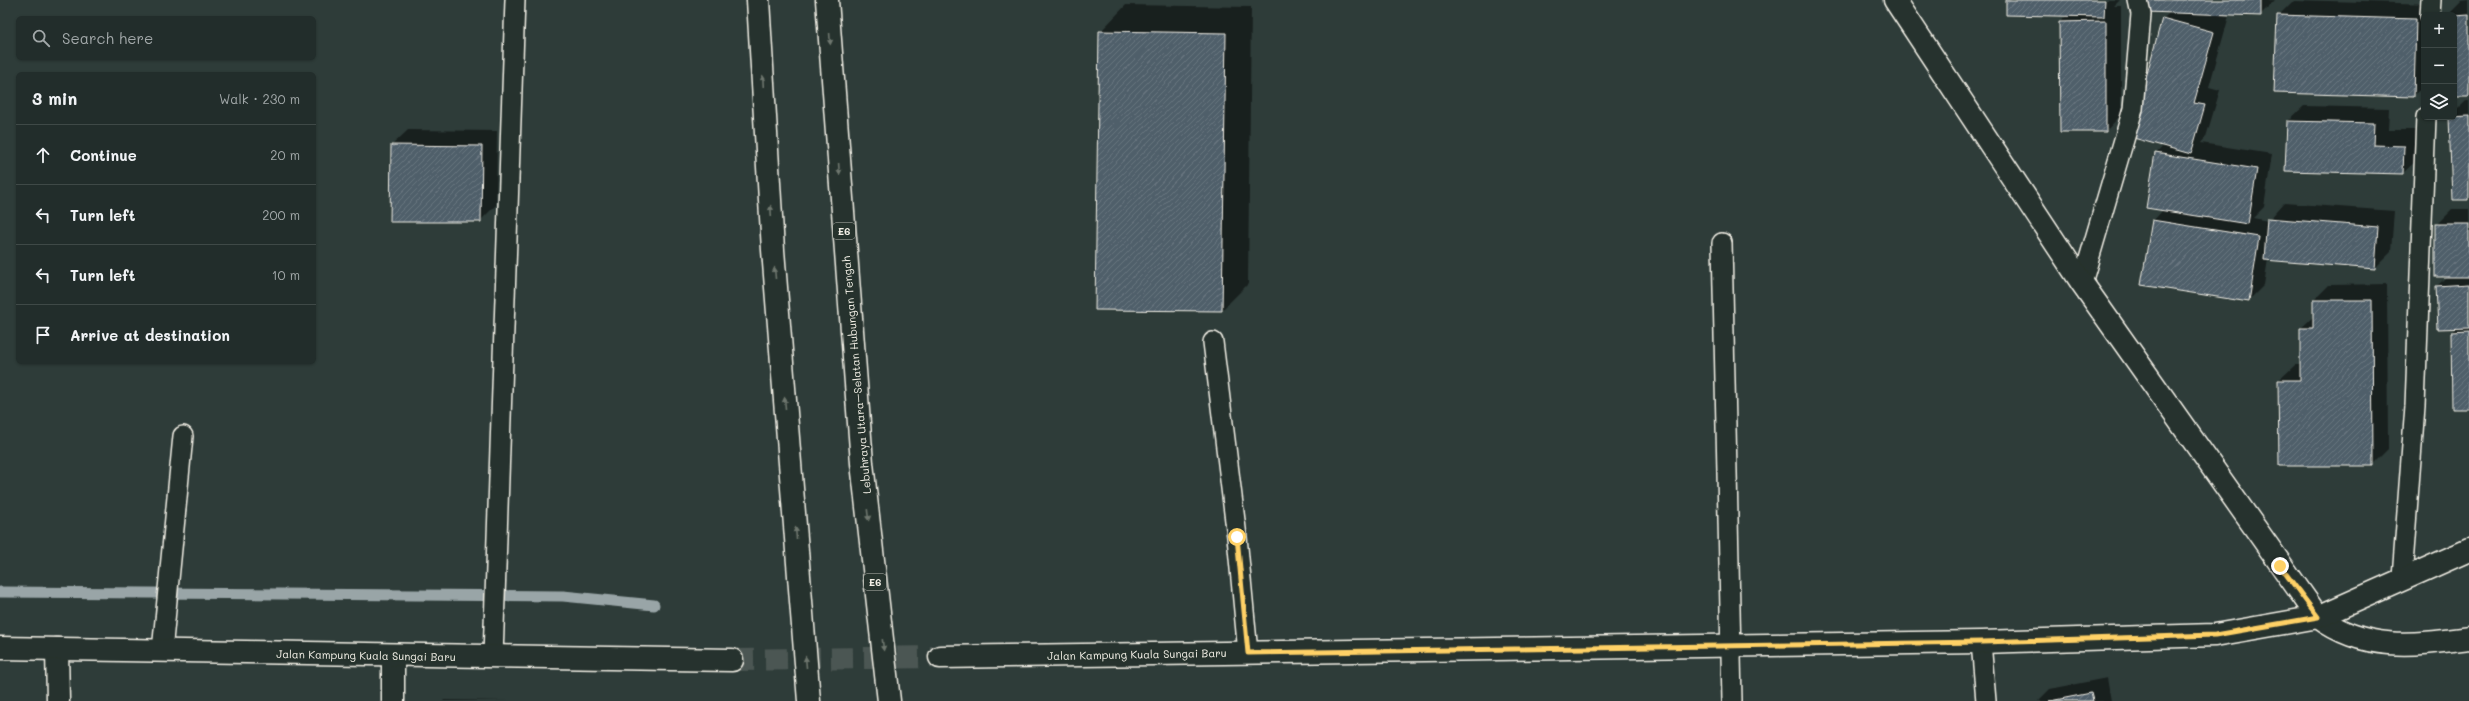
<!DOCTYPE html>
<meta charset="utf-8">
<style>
:root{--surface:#222d2b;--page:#2a3533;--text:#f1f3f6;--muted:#a2a8a9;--line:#3f4947}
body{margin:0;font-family:Mali,sans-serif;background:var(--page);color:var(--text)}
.controls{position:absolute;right:12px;top:12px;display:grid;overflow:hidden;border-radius:6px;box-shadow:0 1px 3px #0004}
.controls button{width:36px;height:36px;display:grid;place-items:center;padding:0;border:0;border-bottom:1px solid var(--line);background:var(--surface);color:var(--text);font:20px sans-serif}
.stop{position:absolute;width:12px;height:12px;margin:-9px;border:3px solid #ffd166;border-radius:50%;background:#fff}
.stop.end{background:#ffd166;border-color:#fff;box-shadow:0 1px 4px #0008}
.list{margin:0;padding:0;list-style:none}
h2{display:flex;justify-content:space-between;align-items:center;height:52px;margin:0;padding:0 16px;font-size:17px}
h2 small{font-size:13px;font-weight:400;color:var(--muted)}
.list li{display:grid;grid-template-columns:26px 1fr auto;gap:12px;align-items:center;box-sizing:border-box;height:60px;padding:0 16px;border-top:1px solid var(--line)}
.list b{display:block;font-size:15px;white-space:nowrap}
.list em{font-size:13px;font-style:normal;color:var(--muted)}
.icon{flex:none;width:22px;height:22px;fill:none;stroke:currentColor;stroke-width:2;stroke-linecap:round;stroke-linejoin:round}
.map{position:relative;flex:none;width:2469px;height:701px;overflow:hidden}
.search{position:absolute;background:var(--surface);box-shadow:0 1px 3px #0004;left:16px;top:16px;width:300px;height:44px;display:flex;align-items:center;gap:10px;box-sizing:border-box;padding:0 14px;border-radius:6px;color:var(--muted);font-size:15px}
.panel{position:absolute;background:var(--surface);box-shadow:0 1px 3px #0004;left:16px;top:72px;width:300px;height:292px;border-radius:6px}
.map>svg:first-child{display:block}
.shadow{fill:#0007}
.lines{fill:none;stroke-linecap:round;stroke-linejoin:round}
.stream{stroke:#99a5a7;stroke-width:11}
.building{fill:url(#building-hatch);stroke:#f4f1e8}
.tertiary-tunnel{stroke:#4c5753;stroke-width:22;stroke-dasharray:22 11;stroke-linecap:butt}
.service-casing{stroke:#f4f1e8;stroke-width:22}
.minor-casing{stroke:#f4f1e8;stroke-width:25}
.tertiary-casing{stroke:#f4f1e8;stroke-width:25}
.motorway-casing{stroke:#f4f1e8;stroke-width:25}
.service{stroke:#26332d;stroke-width:19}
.minor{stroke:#26332d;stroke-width:22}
.tertiary{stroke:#26332d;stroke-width:22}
.motorway{stroke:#26332d;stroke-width:22}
.oneway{fill:#6e766e}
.route{stroke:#ffd166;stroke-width:5}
.labels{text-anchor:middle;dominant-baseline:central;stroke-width:3.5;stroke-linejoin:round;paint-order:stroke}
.shield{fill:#26332d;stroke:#b6b8b0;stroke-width:1}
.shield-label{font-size:10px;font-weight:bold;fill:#f4f1e8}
.street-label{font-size:11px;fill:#f4f1e8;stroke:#26332d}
</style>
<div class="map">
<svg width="2469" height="701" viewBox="0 0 2469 701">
<defs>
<pattern id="building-hatch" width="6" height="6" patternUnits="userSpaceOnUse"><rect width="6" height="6" fill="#4f5f6b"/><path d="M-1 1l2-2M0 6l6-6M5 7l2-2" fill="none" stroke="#697680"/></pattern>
</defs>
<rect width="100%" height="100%" fill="#2e3c39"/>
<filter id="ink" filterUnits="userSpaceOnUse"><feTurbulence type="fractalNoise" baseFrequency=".025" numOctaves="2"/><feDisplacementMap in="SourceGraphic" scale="8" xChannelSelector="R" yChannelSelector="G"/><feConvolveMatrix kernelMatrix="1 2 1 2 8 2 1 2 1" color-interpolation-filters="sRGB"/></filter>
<g filter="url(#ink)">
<!-- shadow -->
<g class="shadow">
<path d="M 2007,0 L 2120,0 L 2114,6 L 2121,6 L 2121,115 L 2106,131 L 2060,22 L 2067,15 Z"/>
<path d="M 2147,0 L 2275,0 L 2260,15 L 2223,15 L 2229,16 L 2209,87 L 2220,90 L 2206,137 L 2201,143 L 2272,154 L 2264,207 L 2253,218 L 2268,221 L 2284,203 L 2394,211 L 2391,252 L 2375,268 L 2268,259 L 2264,285 L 2248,301 L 2153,221 L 2163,210 L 2156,154 L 2164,145 L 2163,19 L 2170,12 Z"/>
<path d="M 2294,0 L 2432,4 L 2424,15 L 2424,86 L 2413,96 L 2278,16 Z"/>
<path d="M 2469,0 L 2469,95 L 2454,95 L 2454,15 L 2448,15 L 2462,1 Z"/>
<path d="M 1126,5 L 1251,7 L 1248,284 L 1222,310 L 1096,309 L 1100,32 Z"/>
<path d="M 2466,101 L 2469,101 L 2469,199 L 2454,117 L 2454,113 Z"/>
<path d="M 2304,106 L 2389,108 L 2388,130 L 2419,130 L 2419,158 L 2403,173 L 2288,121 Z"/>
<path d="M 408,130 L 497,131 L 496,205 L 480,221 L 392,145 Z"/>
<path d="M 2452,209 L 2469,209 L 2469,408 L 2453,408 L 2452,332 L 2456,327 L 2439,328 L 2437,286 L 2447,276 L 2436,225 Z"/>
<path d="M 2387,284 L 2388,449 L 2372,465 L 2279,380 L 2295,365 L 2301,365 L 2301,328 L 2314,316 L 2314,300 L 2329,285 Z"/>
<path d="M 2107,678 L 2111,701 L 2038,701 L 2050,689 Z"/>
<path d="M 444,700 L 509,701 L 443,701 Z"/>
</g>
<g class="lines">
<!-- stream -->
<path class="stream" d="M 0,592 L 563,596 L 654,605"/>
</g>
<!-- building -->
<g class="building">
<path d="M 2006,0 L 2105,0 L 2104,17 L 2006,15 Z"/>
<path d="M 2146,0 L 2261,0 L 2261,16 L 2146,12 Z"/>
<path d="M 2277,15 L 2416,19 L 2414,97 L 2274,93 Z"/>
<path d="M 2469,15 L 2469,96 L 2454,96 L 2454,16 Z"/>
<path d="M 2162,18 L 2214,32 L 2194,103 L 2205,105 L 2191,154 L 2130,137 Z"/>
<path d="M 2106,21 L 2106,132 L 2060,132 L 2059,22 Z"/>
<path d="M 1099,31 L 1226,33 L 1222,311 L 1095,310 Z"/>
<path d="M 2469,116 L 2469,200 L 2452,200 L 2449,117 Z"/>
<path d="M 2287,121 L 2374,123 L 2373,145 L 2404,146 L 2403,174 L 2285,171 Z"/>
<path d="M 391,145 L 482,146 L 481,222 L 390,222 Z"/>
<path d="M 2155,153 L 2257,169 L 2248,224 L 2146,208 Z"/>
<path d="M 2267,218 L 2378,227 L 2375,269 L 2264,260 Z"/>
<path d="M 2152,220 L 2259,237 L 2249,302 L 2141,285 Z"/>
<rect x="2435" y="224" width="34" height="53"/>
<path d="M 2469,284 L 2469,328 L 2438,329 L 2436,286 Z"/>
<path d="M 2313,300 L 2372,300 L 2373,466 L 2279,466 L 2278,380 L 2300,380 L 2300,328 L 2313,328 Z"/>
<path d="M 2469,331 L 2469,409 L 2452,409 L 2451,332 Z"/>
<path d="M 2091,693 L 2093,701 L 2050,701 Z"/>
</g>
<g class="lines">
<!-- tertiary-tunnel -->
<path class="tertiary-tunnel" d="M 732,660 L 940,657"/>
<!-- service casing -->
<g class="service-casing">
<g id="service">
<path d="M 2430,15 L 2431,0"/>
<path d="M 1722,243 L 1732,701"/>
<path d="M 2082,283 L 2133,109 L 2141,14 L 2138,0"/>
<path d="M 1213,342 L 1237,537 L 1248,653"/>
<path d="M 2402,578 L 2415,406 L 2426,117"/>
<path d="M 1981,642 L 1986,701"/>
<path d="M 162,651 L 183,436"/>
<path d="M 493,657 L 515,0"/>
</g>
</g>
<!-- minor casing -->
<g class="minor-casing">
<g id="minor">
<path d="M 1895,0 L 2082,283 L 2318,617 C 2365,652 2414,645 2469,638"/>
<path d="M 57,649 L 58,701"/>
<path d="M 393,655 L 393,701"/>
</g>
</g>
<!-- tertiary casing -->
<g class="tertiary-casing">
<g id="tertiary">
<path d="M 0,648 L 732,660"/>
<path d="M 940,657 L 1981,642 L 2215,635 L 2318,617 L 2469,550"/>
</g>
</g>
<!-- motorway casing -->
<g class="motorway-casing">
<g id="motorway">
<path d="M 758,0 L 773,250 L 809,701"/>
<path d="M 827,0 L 862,463 L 889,701"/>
</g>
</g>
<!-- service -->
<use href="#service" class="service"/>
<!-- minor -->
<use href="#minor" class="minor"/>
<!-- tertiary -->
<use href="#tertiary" class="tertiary"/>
<!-- motorway -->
<use href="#motorway" class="motorway"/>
</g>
<!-- one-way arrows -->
<defs><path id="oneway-solid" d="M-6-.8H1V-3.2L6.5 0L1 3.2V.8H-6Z"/></defs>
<g class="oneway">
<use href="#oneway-solid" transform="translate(830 39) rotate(86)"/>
<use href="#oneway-solid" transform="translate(763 81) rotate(-93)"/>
<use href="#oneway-solid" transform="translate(839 169) rotate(86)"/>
<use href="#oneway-solid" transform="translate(771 211) rotate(-93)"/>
<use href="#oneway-solid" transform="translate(775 273) rotate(-95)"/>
<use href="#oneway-solid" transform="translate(785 403) rotate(-95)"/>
<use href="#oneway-solid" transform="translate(868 515) rotate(83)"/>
<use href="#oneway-solid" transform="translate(796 533) rotate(-95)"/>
<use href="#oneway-solid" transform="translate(883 645) rotate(83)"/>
<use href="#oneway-solid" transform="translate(806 662) rotate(-95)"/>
</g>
</g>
<g class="lines" filter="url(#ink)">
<!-- route -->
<path class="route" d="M 1237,537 L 1248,653 L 1982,642 L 2215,635 L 2318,617 L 2280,566"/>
</g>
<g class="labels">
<!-- shield labels -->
<g class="shield">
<rect x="833" y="223" width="22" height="16" rx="3"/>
<rect x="864" y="574" width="22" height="16" rx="3"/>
</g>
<g class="shield-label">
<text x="844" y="231">E6</text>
<text x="875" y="582">E6</text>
</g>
<!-- street labels -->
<g class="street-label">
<text transform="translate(856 375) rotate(-95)">Lebuhraya Utara–Selatan Hubungan Tengah</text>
<text transform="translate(1137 654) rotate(-1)">Jalan Kampung Kuala Sungai Baru</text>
<text transform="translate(366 655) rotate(1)">Jalan Kampung Kuala Sungai Baru</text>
</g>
</g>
</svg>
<div class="controls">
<button>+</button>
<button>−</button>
<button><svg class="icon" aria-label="layers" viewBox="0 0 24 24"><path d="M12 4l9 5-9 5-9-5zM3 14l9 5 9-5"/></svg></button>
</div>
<div class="stop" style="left:1237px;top:537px"></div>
<div class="stop end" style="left:2280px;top:566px"></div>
<div class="search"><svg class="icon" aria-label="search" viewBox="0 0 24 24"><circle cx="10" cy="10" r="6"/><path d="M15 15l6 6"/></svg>Search here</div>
<section class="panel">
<h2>3 min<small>Walk · 230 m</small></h2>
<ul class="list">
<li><svg class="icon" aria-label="ahead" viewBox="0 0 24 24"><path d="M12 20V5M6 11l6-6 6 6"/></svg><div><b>Continue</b></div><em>20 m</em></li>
<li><svg class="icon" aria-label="left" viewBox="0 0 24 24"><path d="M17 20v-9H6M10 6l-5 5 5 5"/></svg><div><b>Turn left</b></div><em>200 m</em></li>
<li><svg class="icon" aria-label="left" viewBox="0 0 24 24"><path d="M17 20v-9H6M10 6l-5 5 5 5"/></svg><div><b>Turn left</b></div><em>10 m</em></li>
<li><svg class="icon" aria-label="arrive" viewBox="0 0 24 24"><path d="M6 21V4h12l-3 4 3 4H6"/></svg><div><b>Arrive at destination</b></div></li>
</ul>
</section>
</div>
